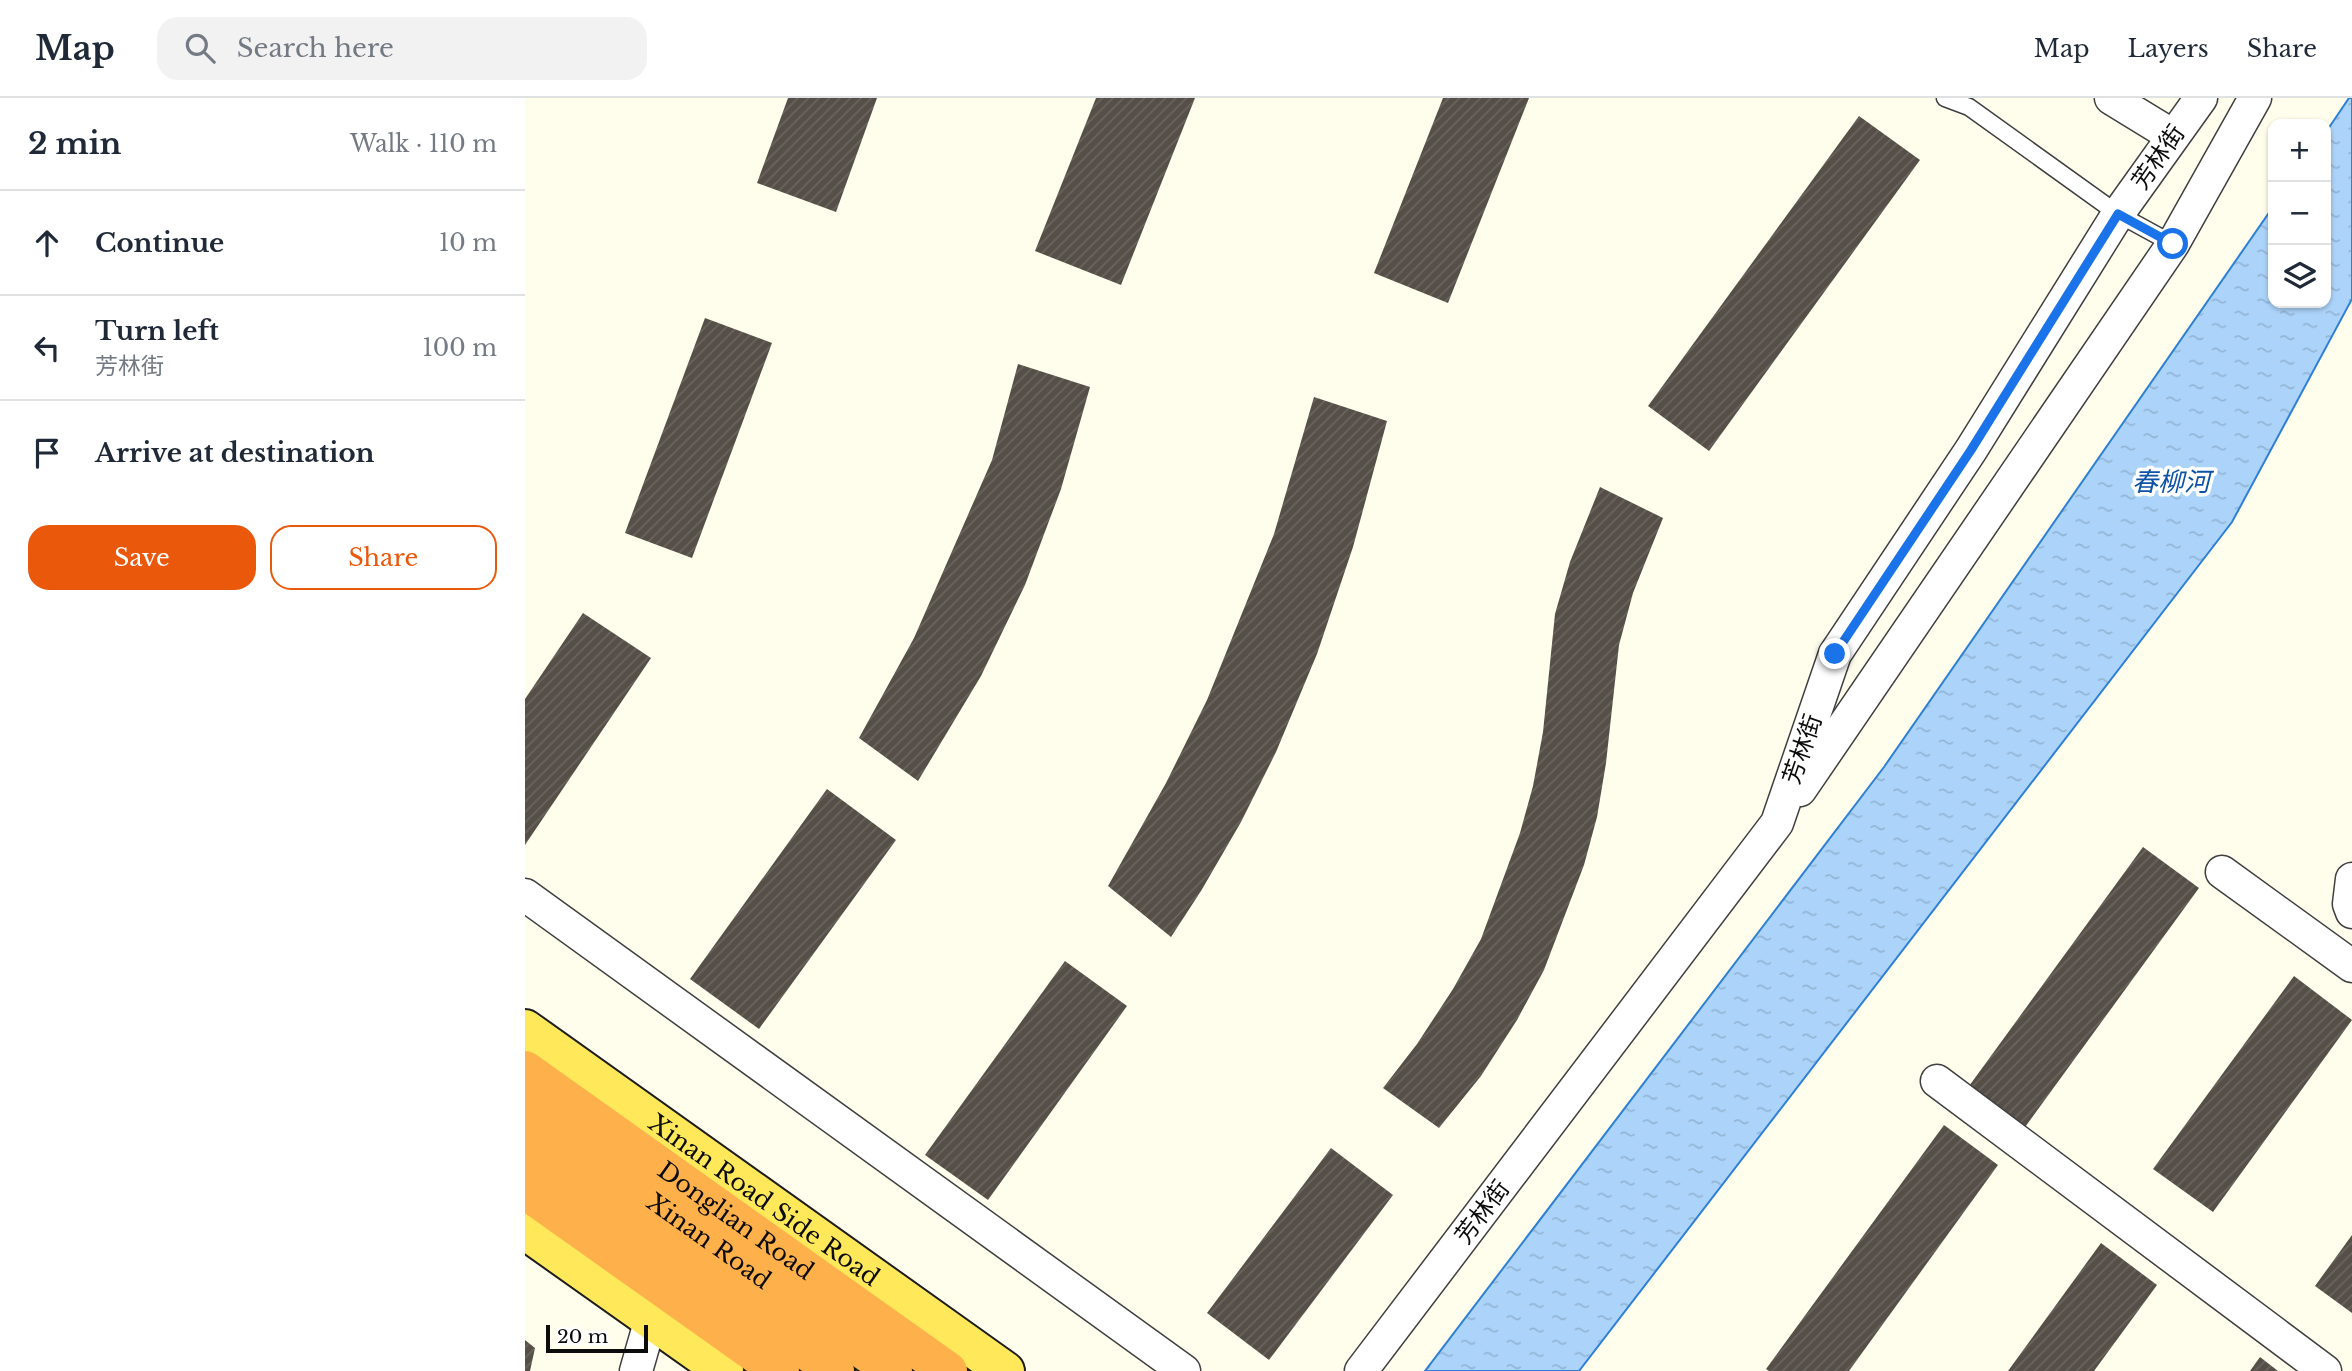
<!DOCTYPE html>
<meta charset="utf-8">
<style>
:root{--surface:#fff;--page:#f2f2f3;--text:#1f2937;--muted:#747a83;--line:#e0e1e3;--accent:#ea580c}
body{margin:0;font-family:"Libre Baskerville","Noto Sans SC",serif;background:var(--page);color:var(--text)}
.controls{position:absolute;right:21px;top:21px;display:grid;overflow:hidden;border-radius:14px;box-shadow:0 2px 5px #0004}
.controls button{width:63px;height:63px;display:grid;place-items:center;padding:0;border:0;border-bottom:2px solid var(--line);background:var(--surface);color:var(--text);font:35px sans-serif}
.scale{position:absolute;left:21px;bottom:18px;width:102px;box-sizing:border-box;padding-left:7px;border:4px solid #0c0c0c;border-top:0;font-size:19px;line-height:24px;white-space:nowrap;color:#0c0c0c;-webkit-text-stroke:5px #fff;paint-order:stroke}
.stop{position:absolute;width:21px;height:21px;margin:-16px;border:5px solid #1a73e8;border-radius:50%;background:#fff}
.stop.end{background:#1a73e8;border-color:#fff;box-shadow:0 2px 7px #0008}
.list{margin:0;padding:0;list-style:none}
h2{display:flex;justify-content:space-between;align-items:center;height:91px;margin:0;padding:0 28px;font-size:30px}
h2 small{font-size:23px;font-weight:400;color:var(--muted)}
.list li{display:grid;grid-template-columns:46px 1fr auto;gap:21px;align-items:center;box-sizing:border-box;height:105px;padding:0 28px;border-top:2px solid var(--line)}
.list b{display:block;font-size:26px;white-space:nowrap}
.list p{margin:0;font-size:23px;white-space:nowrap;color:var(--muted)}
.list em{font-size:23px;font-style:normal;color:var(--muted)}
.actions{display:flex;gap:14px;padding:21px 28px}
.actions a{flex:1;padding:16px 0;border:2px solid var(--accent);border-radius:21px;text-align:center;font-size:24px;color:var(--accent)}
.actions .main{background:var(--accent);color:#fff}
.icon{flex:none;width:38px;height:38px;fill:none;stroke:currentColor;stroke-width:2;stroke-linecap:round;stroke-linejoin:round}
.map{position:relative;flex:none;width:1827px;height:1273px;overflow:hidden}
header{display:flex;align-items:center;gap:42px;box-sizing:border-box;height:98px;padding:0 35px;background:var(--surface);border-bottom:2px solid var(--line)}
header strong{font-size:33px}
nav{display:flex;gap:38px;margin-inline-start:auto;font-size:24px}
.search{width:490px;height:63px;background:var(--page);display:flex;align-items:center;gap:18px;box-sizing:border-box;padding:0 24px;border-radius:21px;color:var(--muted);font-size:26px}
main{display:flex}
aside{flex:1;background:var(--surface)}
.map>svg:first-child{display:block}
.water{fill:url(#water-ripples);stroke:#2e80d6;stroke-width:2}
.building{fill:url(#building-hatch)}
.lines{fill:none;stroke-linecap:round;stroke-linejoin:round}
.lane-casing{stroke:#3f3f3f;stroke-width:19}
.street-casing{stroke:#3f3f3f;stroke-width:35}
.primary-casing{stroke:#1d1d1d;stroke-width:42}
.highway-casing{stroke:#1d1d1d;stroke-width:42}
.lane{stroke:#fff;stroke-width:16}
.street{stroke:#fff;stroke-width:32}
.primary{stroke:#ffe95b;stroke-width:38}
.highway{stroke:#feb04a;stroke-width:38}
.route{stroke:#1a73e8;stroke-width:9}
.labels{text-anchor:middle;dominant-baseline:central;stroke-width:7;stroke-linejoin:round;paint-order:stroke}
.street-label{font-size:24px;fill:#0c0c0c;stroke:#fff}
.water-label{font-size:26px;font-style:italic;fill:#0d52a6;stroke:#fff}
</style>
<header>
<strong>Map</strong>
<div class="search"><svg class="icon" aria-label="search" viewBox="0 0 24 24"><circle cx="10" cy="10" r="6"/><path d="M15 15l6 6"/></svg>Search here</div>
<nav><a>Map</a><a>Layers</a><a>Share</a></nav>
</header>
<main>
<aside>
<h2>2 min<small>Walk · 110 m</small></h2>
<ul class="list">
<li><svg class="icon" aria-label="ahead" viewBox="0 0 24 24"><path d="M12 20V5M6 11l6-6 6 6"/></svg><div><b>Continue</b></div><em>10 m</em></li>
<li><svg class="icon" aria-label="left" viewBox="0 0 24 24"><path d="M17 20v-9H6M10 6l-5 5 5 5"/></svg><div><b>Turn left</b><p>芳林街</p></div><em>100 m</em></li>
<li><svg class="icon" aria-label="arrive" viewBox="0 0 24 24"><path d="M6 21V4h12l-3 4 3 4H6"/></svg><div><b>Arrive at destination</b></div></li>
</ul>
<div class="actions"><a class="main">Save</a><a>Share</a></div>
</aside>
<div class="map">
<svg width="1827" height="1273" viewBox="0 0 1827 1273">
<defs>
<pattern id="water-ripples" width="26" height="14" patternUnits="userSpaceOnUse" patternTransform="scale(1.75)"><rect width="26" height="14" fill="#acd4fa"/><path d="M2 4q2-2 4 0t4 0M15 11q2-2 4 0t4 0" fill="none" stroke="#93b5d5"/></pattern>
<pattern id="building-hatch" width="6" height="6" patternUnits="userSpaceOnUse" patternTransform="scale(1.75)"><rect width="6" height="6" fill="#554f48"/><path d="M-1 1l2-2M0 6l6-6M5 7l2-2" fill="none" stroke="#68645e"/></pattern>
</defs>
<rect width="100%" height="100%" fill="#fffdeb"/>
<!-- water -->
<path class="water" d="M 1824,0 L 1827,0 L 1827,201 L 1707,424 L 1054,1273 L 900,1273 L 1359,669 L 1748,109 L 1748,205 L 1801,205 L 1801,34 Z"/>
<!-- building -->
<g class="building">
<path d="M 263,0 L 352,0 L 311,114 L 232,85 Z"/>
<path d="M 571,0 L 670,0 L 596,187 L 510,153 Z"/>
<path d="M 918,0 L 1004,0 L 923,205 L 849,175 Z"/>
<path d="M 1334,18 L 1395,62 L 1184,353 L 1123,308 Z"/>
<path d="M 180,220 L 247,245 L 167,460 L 100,435 Z"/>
<path d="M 493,266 L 565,289 L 536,391 L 500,487 L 456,578 L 393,683 L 334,640 L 389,540 L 467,362 Z"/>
<path d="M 789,299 L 862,323 L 828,449 L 792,556 L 751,654 L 716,724 L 676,793 L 646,839 L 583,788 L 641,685 L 682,602 L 749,436 Z"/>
<path d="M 1075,389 L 1138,420 L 1108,495 L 1094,547 L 1081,665 L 1072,719 L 1059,767 L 1019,872 L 992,922 L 956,978 L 914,1030 L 858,990 L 892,946 L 928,891 L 956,841 L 995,735 L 1008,688 L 1018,634 L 1030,516 L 1045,464 Z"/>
<path d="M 58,515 L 126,560 L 0,747 L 0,601 Z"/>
<path d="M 302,691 L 371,742 L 234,931 L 165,881 Z"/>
<path d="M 1618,749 L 1674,790 L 1495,1036 L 1439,995 Z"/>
<path d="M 540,863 L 602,908 L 463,1102 L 400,1057 Z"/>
<path d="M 1769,878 L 1827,922 L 1688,1114 L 1628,1071 Z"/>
<path d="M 1419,1027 L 1473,1067 L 1324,1273 L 1244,1273 L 1241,1271 Z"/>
<path d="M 806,1050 L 868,1097 L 744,1262 L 682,1215 Z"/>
<path d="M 1827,1137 L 1827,1215 L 1790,1188 Z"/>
<path d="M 1576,1145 L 1632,1187 L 1569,1273 L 1483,1273 Z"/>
<path d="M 0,1242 L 10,1250 L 5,1273 L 0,1273 Z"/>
<path d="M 1735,1259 L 1753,1273 L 1725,1273 Z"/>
</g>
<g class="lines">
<!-- lane casing -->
<g class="lane-casing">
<path id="lane" d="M 1420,0 L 1444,9 L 1593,116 L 1648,146"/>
</g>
<!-- street casing -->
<g class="street-casing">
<g id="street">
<path d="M 1586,0 L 1648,38"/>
<path d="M 1275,692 L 1648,146 L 1730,0"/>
<path d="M 1697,774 L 1827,868"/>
<path d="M 1827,781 L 1824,806 L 1827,814"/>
<path d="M 0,797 L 659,1273"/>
<path d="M 1412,983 L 1800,1273"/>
<path d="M 111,1273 L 126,1221"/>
<path d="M 836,1273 L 1252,725 L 1310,556 L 1446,352 L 1593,116 L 1676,0"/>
</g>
</g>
<!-- primary casing -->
<g class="primary-casing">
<g id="primary">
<path id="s1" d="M 0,931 L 480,1273"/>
<path d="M 0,1132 L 199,1273"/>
</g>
</g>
<!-- highway casing -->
<g class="highway-casing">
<g id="highway">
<path id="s2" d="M 0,972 L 423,1273"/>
<path id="s3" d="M 0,1012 L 368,1273"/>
<path d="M 0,1053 L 310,1273"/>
<path d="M 0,1092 L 255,1273"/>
</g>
</g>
<!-- lane -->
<use href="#lane" class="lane"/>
<!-- street -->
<use href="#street" class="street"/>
<!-- primary -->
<use href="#primary" class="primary"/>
<!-- highway -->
<use href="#highway" class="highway"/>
</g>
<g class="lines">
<!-- route -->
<path class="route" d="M 1310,556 L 1446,352 L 1593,116 L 1648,146"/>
</g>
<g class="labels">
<!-- street labels -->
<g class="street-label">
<text transform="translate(1633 59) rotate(-55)">芳林街</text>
<text transform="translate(1277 651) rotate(-71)">芳林街</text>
<text stroke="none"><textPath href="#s1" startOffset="294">Xinan Road Side Road</textPath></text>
<text transform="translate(957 1114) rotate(-53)">芳林街</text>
<text stroke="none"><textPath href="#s2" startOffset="259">Donglian Road</textPath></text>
<text stroke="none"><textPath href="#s3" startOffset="226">Xinan Road</textPath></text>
</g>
<!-- water labels -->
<g class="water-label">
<text x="1646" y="384">春柳河</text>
</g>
</g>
</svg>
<div class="controls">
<button>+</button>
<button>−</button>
<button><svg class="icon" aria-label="layers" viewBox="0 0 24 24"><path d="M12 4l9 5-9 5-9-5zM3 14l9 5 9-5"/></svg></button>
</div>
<div class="scale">20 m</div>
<div class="stop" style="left:1648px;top:146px"></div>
<div class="stop end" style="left:1310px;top:556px"></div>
</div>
</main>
